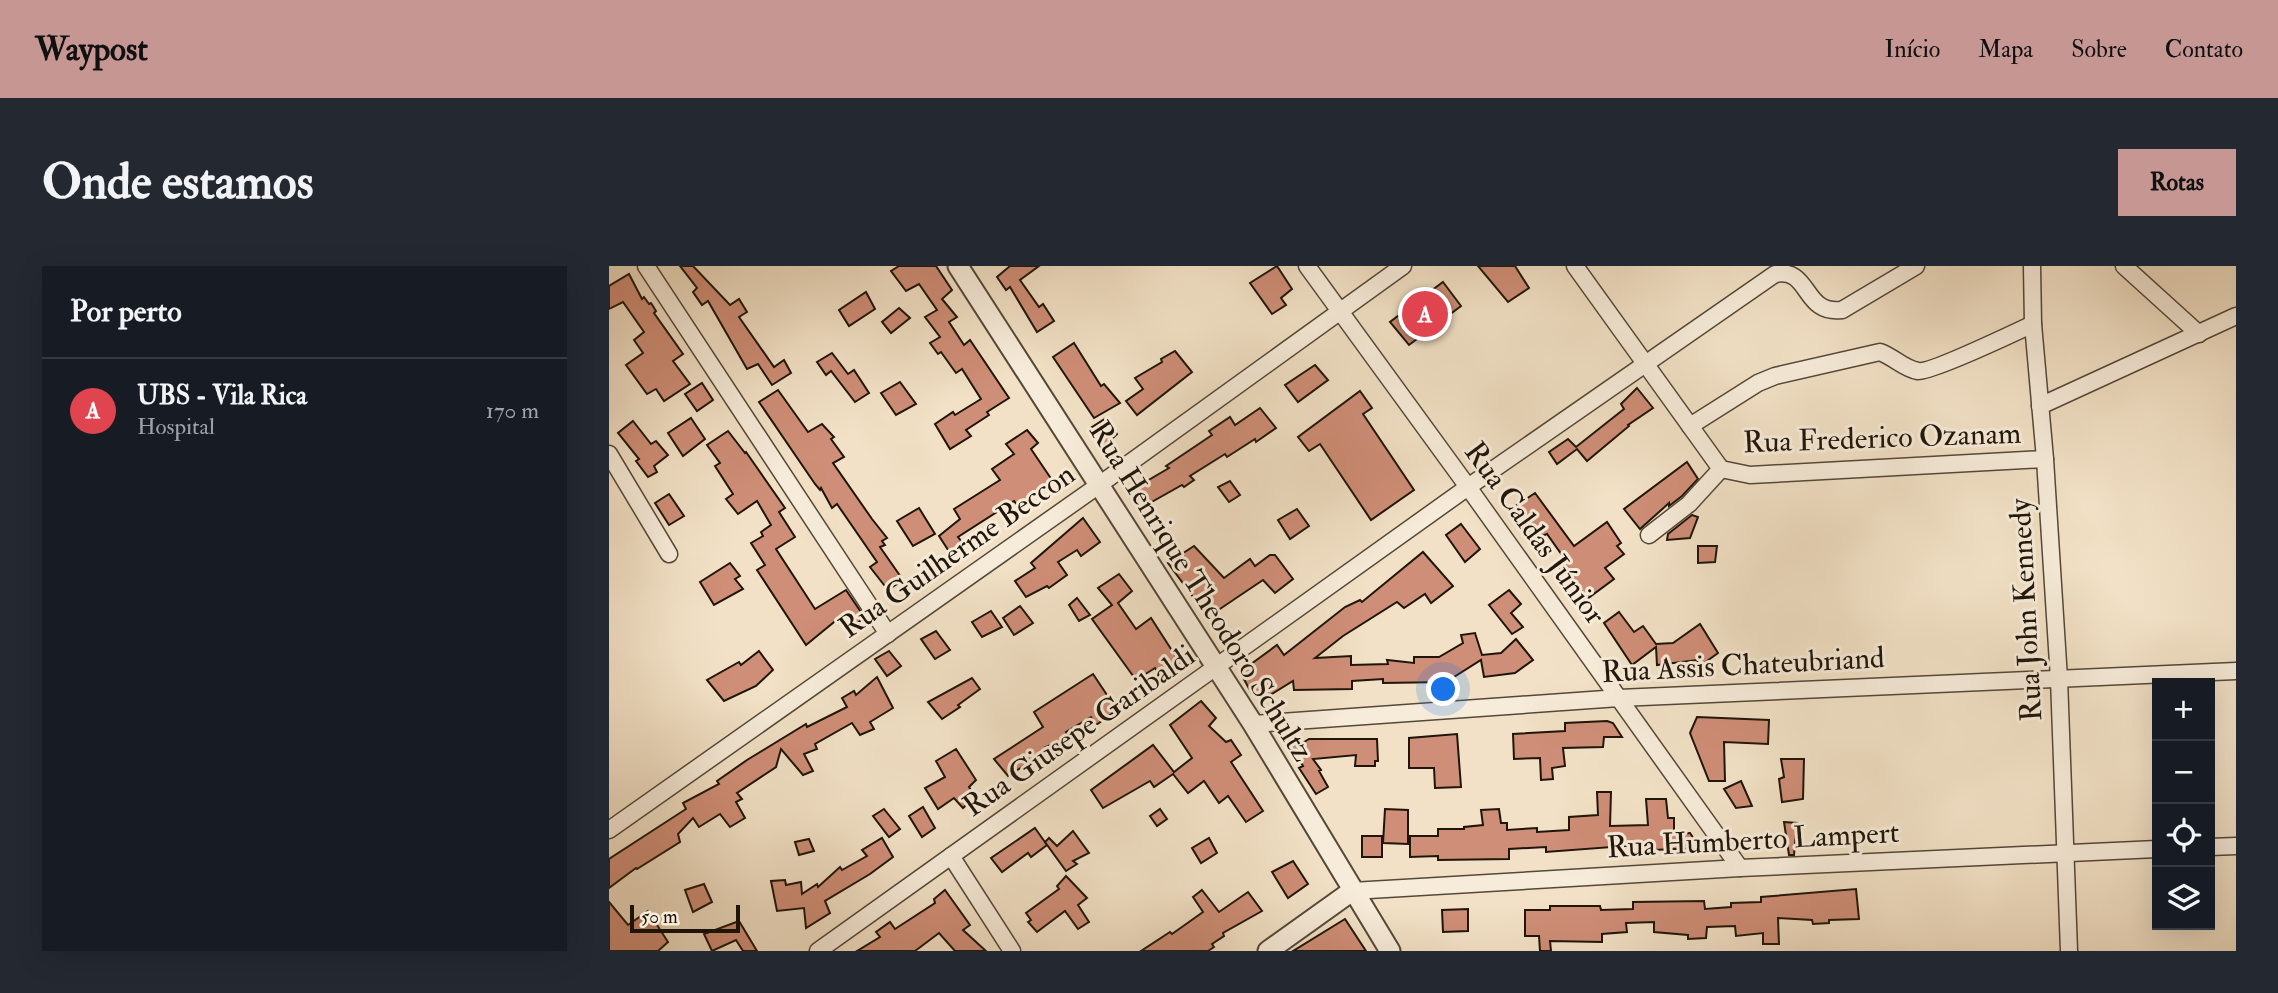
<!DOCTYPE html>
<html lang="pt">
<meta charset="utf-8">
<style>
:root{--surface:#171b24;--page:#242831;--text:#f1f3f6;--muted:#9ea1a6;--line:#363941;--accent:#c59692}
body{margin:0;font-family:"IM FELL Double Pica",serif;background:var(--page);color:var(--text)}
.controls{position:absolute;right:21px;bottom:21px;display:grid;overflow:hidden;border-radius:0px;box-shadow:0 7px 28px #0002}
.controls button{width:63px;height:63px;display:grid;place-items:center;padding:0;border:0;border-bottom:2px solid var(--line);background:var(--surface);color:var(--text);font:35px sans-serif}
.scale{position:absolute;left:21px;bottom:18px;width:110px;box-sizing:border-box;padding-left:7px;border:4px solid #1f1509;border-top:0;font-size:19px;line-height:24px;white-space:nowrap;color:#1f1509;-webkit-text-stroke:5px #f7ecda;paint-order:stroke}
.you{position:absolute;left:835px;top:424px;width:24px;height:24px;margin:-18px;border:5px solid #fff;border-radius:50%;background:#1a73e8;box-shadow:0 0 0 10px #1a73e833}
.badge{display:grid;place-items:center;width:46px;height:46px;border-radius:50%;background:var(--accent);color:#fff;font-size:23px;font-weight:700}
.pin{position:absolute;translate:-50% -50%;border:4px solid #fff;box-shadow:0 2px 7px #0006}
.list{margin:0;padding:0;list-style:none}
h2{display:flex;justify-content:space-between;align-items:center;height:91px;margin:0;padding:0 28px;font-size:30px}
h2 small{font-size:23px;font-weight:400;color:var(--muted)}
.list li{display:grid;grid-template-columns:46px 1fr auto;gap:21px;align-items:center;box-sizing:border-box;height:105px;padding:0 28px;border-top:2px solid var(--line)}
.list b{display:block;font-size:26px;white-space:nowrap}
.list p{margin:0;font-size:23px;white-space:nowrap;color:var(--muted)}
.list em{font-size:23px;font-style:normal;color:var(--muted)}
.icon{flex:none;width:38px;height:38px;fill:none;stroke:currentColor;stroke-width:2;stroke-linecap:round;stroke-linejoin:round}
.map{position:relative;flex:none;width:1627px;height:685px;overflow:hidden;border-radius:0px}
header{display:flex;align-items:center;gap:42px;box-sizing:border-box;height:98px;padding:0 35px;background:var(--accent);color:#111}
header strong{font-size:33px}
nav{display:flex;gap:38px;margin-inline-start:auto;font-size:24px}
.intro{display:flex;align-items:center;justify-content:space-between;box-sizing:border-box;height:168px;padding:0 42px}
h1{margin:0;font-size:49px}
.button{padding:18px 32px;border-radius:0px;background:var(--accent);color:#111;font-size:24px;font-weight:700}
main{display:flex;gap:42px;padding:0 42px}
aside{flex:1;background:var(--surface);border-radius:0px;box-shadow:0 7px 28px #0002}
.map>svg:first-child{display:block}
.building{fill:#cf8e77;stroke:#1f1509;stroke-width:2}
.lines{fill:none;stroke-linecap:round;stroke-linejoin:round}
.minor-casing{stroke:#544838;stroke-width:19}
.tertiary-casing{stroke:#544838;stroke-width:23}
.minor{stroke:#f7ecda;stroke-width:16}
.tertiary{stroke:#f7ecda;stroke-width:19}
.labels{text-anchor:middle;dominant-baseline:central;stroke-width:6;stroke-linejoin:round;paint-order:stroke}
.street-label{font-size:30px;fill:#1f1509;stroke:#f7ecda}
</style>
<header>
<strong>Waypost</strong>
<nav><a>Início</a><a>Mapa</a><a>Sobre</a><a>Contato</a></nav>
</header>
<div class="intro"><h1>Onde estamos</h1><a class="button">Rotas</a></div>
<main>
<aside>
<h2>Por perto<small></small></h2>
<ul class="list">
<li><span class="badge" style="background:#e0444e">A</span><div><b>UBS - Vila Rica</b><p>Hospital</p></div><em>170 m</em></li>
</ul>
</aside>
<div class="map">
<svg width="1627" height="685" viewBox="0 0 1627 685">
<rect width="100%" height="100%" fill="#f2e1c6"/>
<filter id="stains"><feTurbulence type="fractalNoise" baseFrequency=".00286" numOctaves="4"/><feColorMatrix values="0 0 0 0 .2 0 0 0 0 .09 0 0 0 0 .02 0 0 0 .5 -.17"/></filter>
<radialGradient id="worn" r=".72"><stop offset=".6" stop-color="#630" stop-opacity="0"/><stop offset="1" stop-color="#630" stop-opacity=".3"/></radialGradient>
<!-- building -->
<g class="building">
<path d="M 71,0 L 84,0 L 121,39 L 130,33 L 138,46 L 130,51 L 165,101 L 175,94 L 182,107 L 163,119 L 149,98 L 138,103 L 99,35 L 93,39 L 84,26 L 88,22 Z"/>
<path d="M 290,0 L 327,0 L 343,24 L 333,33 L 348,51 L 340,56 L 355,79 L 361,74 L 400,132 L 378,146 L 380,149 L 357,164 L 362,170 L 341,183 L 326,158 L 344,146 L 346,149 L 372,133 L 353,103 L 347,107 L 332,86 L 329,88 L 321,77 L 331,71 L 316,51 L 328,44 L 310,18 L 297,25 L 282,5 Z"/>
<path d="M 401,0 L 430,0 L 411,14 L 430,41 L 434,38 L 445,55 L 428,66 L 401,21 L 397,24 L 388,11 Z"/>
<path d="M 668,0 L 683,23 L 672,32 L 677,39 L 663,48 L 641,17 Z"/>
<path d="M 869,0 L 906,0 L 920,22 L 899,36 Z"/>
<path d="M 20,8 L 33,33 L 35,31 L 40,38 L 42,37 L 47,45 L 45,47 L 74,88 L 64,95 L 81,118 L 55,135 L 47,123 L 38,128 L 17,99 L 34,87 L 25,74 L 35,66 L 14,36 L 0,43 L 0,20 Z"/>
<path d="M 834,16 L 852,40 L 800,79 L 781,56 Z"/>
<path d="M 257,26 L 266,43 L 240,60 L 230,44 Z"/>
<path d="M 290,42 L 301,52 L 282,67 L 273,56 Z"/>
<path d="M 465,77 L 492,120 L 495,118 L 511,137 L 485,152 L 444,91 Z"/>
<path d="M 566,85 L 583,106 L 528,149 L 517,135 L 534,123 L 526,112 L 553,96 L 552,93 Z"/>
<path d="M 223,87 L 239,108 L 245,104 L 260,127 L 246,136 L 222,105 L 217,109 L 208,96 Z"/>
<path d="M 706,99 L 719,114 L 689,136 L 676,119 Z"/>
<path d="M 291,116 L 307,138 L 287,149 L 272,127 Z"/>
<path d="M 93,117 L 104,134 L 88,145 L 76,128 Z"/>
<path d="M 1028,122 L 1044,142 L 1019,159 L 1020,160 L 978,195 L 968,183 L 948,198 L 940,186 L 959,173 L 967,181 L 1015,143 L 1012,138 Z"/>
<path d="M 169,124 L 199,166 L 213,158 L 225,171 L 222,173 L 235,191 L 224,197 L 263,253 L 278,272 L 273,275 L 276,279 L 271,281 L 294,314 L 279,324 L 261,301 L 268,296 L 228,238 L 223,242 L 212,222 L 211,224 L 206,218 L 150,136 Z"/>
<path d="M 751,125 L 763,142 L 754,148 L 805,224 L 762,254 L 711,178 L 700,185 L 689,171 Z"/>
<path d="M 651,142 L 667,162 L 647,176 L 646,173 L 618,191 L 616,188 L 581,210 L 585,214 L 575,221 L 573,219 L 539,238 L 526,222 L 560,202 L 557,200 L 603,169 L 600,165 L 621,151 L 626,159 Z"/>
<path d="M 82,152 L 96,173 L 74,190 L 59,167 Z"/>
<path d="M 497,152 L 508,168 L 494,181 L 480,163 Z"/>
<path d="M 24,155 L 42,178 L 47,175 L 59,189 L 45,200 L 48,206 L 39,211 L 27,195 L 30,193 L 9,167 Z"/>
<path d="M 418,164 L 429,177 L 422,183 L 443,214 L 410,241 L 405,235 L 349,271 L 356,280 L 343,290 L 330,270 L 351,253 L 345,243 L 391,214 L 383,203 L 405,188 L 397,178 Z"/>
<path d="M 119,165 L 136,187 L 137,186 L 176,242 L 170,246 L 186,271 L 167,283 L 206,343 L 237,324 L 256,352 L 238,363 L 230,352 L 197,379 L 148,304 L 156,299 L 142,277 L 154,270 L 152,266 L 162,259 L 148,235 L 129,248 L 117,233 L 124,228 L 106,200 L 111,197 L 98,179 Z"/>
<path d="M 1078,196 L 1089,213 L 1073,230 L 1060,240 L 1060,237 L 1031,263 L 1015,243 Z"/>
<path d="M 621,215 L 631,229 L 620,236 L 609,221 Z"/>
<path d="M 926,227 L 965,280 L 998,256 L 1012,277 L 1008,280 L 1015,288 L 996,302 L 1005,313 L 978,333 L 960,307 L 955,310 L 947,297 L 955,292 L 938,268 L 925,273 L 914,258 L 918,255 L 908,239 Z"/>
<path d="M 60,228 L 75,250 L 60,259 L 46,237 Z"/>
<path d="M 310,242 L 326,268 L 304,280 L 288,255 Z"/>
<path d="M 688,243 L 700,260 L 681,273 L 669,254 Z"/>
<path d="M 1083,249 L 1089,251 L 1081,272 L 1058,274 L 1059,268 Z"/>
<path d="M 474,252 L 491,276 L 472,290 L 468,284 L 449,296 L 458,309 L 440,322 L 438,320 L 417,331 L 406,315 L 426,302 L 422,297 Z"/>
<path d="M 852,258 L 871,283 L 856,296 L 837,269 Z"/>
<path d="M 585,280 L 615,312 L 641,293 L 646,300 L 661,289 L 666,289 L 684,313 L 666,327 L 654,314 L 599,351 L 559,297 Z"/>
<path d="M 1089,280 L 1108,280 L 1106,296 L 1089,297 Z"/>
<path d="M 814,286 L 844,320 L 822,337 L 816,328 L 795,342 L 788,336 L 734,370 L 706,392 L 742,390 L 742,399 L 779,398 L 778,394 L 805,397 L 805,391 L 830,391 L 854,377 L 852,369 L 866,367 L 873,389 L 892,387 L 907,373 L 924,394 L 906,407 L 875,411 L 872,394 L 837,416 L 774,417 L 774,413 L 743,415 L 743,423 L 685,424 L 684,415 L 658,431 L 651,427 L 643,428 L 631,406 L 668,379 L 675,389 L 736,341 L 751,334 L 753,336 Z"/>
<path d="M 121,297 L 131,310 L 126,313 L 134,323 L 105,339 L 91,316 Z"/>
<path d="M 510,308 L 523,325 L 509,337 L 527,363 L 542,352 L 571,397 L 552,411 L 546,402 L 527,414 L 483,353 L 503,339 L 489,322 Z"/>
<path d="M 900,324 L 912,338 L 902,347 L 914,361 L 903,368 L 880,339 Z"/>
<path d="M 468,332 L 481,349 L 470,355 L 460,339 Z"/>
<path d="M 411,340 L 424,357 L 405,369 L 394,352 Z"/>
<path d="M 382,345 L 393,361 L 373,371 L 363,356 Z"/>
<path d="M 1010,346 L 1025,366 L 1034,360 L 1047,378 L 1064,377 L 1091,358 L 1109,387 L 1091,400 L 1088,394 L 1048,399 L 1047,381 L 1023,399 L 995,357 Z"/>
<path d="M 327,365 L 341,384 L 326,393 L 312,373 Z"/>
<path d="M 150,385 L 164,404 L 147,420 L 115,435 L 98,414 L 130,396 L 132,399 Z"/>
<path d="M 280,385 L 292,400 L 278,410 L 266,393 Z"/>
<path d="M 484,408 L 508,444 L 487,459 L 482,451 L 457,466 L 460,470 L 437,481 L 441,483 L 399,510 L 385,493 L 434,461 L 425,446 Z"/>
<path d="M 268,411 L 284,442 L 261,456 L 265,463 L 251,469 L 243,457 L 206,478 L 208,483 L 195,488 L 204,505 L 194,509 L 172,483 L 167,501 L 128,527 L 133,533 L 127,536 L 136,552 L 121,561 L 111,548 L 90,561 L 84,552 L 69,568 L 71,576 L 28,603 L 27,602 L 0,622 L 0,593 L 77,543 L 74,537 L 110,518 L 108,515 L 138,494 L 197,458 L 198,461 L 238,441 L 233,432 L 245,425 L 247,429 Z"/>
<path d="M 363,412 L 371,423 L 349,439 L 351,441 L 333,453 L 319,436 Z"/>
<path d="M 592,435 L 607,452 L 600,460 L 617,476 L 622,474 L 632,489 L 622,496 L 654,545 L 637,556 L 619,530 L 610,537 L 595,515 L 579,527 L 564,508 L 545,521 L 541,515 L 494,542 L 482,524 L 544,479 L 565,506 L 583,492 L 561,459 Z"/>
<path d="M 1088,451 L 1160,454 L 1159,478 L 1115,476 L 1116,515 L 1100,515 L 1081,467 Z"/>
<path d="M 998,455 L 1004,457 L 1013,471 L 995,471 L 994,481 L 954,482 L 956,500 L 943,502 L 944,513 L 932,514 L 931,492 L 905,493 L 904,468 L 956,465 L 956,457 Z"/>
<path d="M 683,466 L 692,478 L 700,473 L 768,473 L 769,495 L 766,495 L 766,500 L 746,500 L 747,489 L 704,493 L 712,504 L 710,505 L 719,521 L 707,528 L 690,502 L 694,500 L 676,471 Z"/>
<path d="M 848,468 L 852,521 L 826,522 L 825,502 L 800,502 L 800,472 Z"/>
<path d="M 347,483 L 367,514 L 360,521 L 366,531 L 354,542 L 345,532 L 329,543 L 316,522 L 336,511 L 327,495 Z"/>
<path d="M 1172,493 L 1195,493 L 1194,533 L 1173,536 L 1170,513 L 1175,511 Z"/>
<path d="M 1132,515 L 1143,540 L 1127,542 L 1115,523 Z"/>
<path d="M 988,526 L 1002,526 L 1001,560 L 1039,559 L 1037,533 L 1057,533 L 1059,552 L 1065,552 L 1065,568 L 1081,567 L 1091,582 L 1044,584 L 1042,578 L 937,586 L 937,581 L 900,583 L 900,593 L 829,594 L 829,590 L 801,591 L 801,570 L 829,570 L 829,563 L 855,563 L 855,561 L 874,559 L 872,544 L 890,543 L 892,557 L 898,557 L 898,564 L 928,562 L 928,566 L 960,564 L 960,551 L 989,549 Z"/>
<path d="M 314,541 L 326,562 L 313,571 L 300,550 Z"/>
<path d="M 275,543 L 291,563 L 280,571 L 264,550 Z"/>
<path d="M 551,543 L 558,553 L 548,560 L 541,550 Z"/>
<path d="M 776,543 L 799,544 L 799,578 L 774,577 Z"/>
<path d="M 1175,556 L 1188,557 L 1185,589 L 1180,589 Z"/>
<path d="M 426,562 L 438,579 L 422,591 L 419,587 L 393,606 L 382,592 Z"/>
<path d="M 464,565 L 480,587 L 464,595 L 468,598 L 457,605 L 436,576 L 440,572 L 448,580 Z"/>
<rect x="753" y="570" width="20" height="21"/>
<path d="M 273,572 L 284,591 L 261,608 L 216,635 L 221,647 L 197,662 L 195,642 L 168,645 L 162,615 L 176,614 L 177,619 L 192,616 L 193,628 L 208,618 L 209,621 L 231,601 L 233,604 L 258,590 L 253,584 Z"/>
<path d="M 600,572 L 608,587 L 592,597 L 583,582 Z"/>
<path d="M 200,573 L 205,585 L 190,589 L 186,576 Z"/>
<path d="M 684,595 L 699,618 L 679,632 L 663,606 Z"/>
<path d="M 457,610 L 478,632 L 469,639 L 480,656 L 469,663 L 456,645 L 428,666 L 419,656 L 422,654 L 417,647 L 450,623 L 448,620 Z"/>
<path d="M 95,618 L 103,636 L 84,646 L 76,624 Z"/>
<path d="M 1247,623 L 1250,653 L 1220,654 L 1220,657 L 1204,658 L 1203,654 L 1169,652 L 1170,678 L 1154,678 L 1154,667 L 1127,670 L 1126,660 L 1098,661 L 1097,672 L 1079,673 L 1079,669 L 1045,666 L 1045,656 L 1017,657 L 1018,666 L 993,668 L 993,676 L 941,675 L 942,685 L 931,685 L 930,670 L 916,670 L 916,644 L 941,644 L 941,640 L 991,640 L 992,644 L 1024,643 L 1024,636 L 1095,635 L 1096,643 L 1122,641 L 1122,637 L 1152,636 L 1152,631 Z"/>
<path d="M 336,624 L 361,659 L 354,664 L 377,685 L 346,685 L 330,667 L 306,685 L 248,685 L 271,671 L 267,666 L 281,656 L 286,663 L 326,637 L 325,633 Z"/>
<path d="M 593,624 L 610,646 L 639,626 L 653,645 L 614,667 L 615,670 L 603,678 L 605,681 L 599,685 L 532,685 L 561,666 L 563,668 L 594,646 L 584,631 Z"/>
<path d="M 0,636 L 19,659 L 39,645 L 59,676 L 49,685 L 0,685 Z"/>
<path d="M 859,643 L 859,665 L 834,666 L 833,644 Z"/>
<path d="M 736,653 L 757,685 L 684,685 Z"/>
<path d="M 130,655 L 148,685 L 134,685 L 127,674 L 103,685 L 95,668 Z"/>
</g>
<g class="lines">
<!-- minor casing -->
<g class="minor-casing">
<g id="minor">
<path d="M 37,0 L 279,368"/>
<path d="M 698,0 L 859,221 L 1131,602"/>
<path d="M 966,0 L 1112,203"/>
<path d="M 1423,0 L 1424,58 L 1436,193 L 1450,413 L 1460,685"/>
<path d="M 1515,0 L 1590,68"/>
<path d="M 1431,140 L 1627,50"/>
<path d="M 1081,160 L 1149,117 L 1166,110 L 1271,86 C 1285,91 1295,103 1309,105 C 1321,107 1407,66 1424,58"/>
<path d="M 0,188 L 60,288"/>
<path d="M 1112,203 L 1141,209 L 1436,193"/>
<path d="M 1040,269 L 1080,238 L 1112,203"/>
<path d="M 644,458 L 1010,432 L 1627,405"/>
<path d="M 0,564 L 490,219 L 794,0"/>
<path d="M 1601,581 L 1627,580"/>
<path d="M 342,590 L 403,685"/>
<path d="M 743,625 L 1131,602 L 1548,583"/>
<path d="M 209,685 L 859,221 L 1166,8 C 1202,1 1193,49 1233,44 L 1307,0"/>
</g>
</g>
<!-- tertiary casing -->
<g class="tertiary-casing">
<g id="tertiary">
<path d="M 349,0 L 644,458 L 781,685"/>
<path d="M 659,685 L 743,625"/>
</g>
</g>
<!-- minor -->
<use href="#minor" class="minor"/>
<!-- tertiary -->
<use href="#tertiary" class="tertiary"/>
</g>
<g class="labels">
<!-- street labels -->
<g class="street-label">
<text transform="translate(1273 172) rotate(-2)">Rua Frederico Ozanam</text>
<text transform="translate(926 267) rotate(54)">Rua Caldas Júnior</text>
<text transform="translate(348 285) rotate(-35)">Rua Guilherme Beccon</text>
<text transform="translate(592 325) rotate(58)">Rua Henrique Theodoro Schultz</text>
<text transform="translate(1417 344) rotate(-93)">Rua John Kennedy</text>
<text transform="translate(1134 399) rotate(-3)">Rua Assis Chateubriand</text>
<text transform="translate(470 465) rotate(-35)">Rua Giusepe Garibaldi</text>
<text transform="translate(1144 574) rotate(-3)">Rua Humberto Lampert</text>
</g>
</g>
<rect width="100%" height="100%" filter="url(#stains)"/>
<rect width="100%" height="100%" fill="url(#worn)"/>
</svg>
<div class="controls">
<button>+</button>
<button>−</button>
<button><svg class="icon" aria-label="locate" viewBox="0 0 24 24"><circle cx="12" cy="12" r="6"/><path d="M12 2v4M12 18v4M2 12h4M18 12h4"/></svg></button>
<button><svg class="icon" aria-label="layers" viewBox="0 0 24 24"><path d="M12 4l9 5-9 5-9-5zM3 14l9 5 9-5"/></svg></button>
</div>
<div class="scale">50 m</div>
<div class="you"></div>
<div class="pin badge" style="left:816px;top:48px;background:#e0444e">A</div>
</div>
</main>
